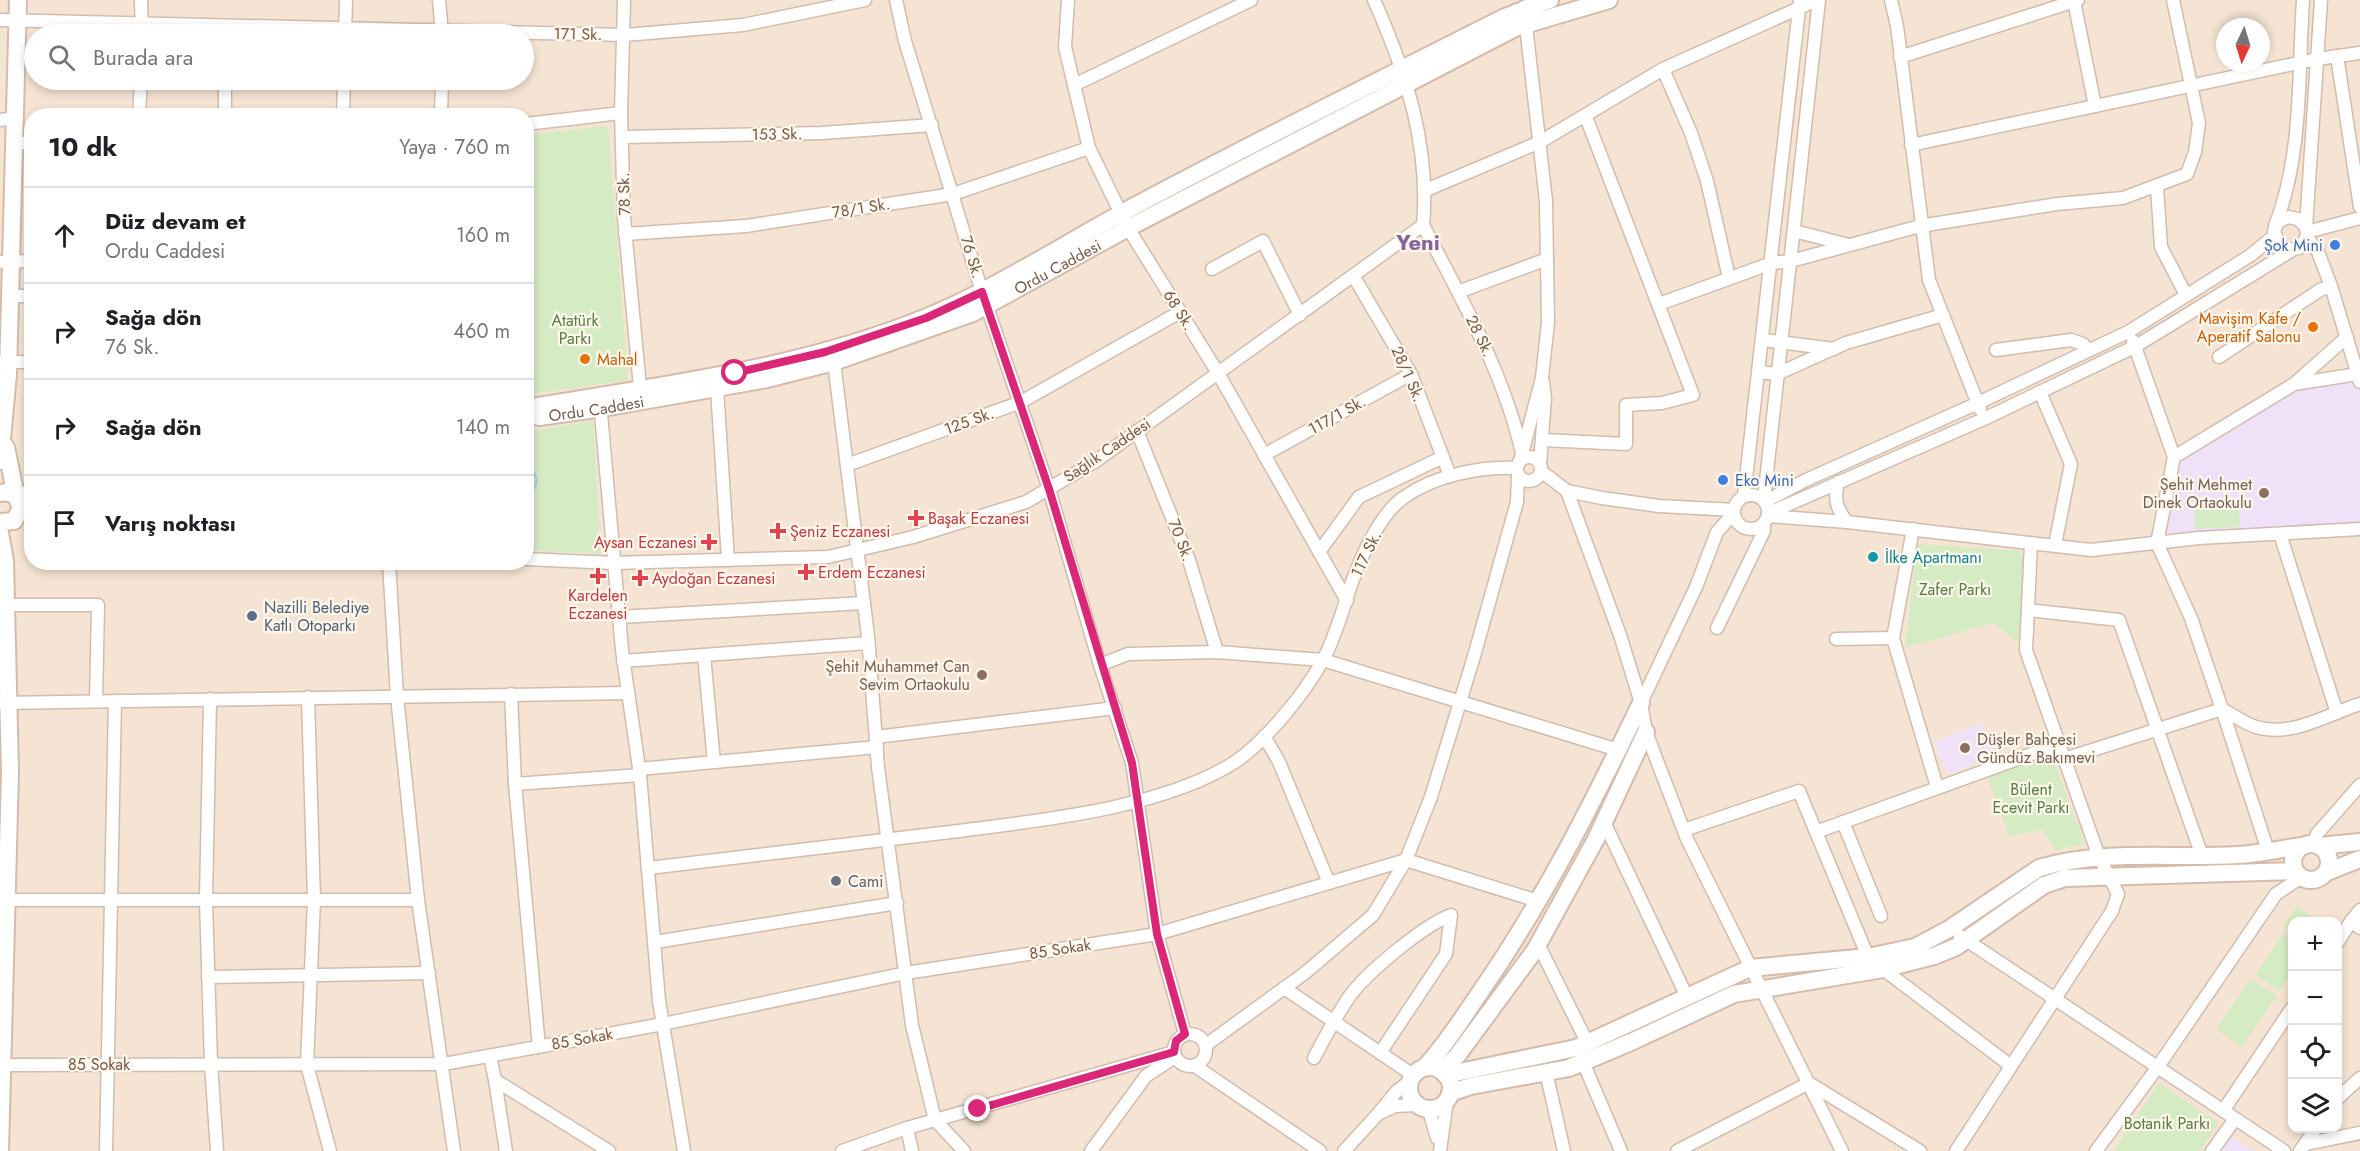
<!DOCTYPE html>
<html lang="tr">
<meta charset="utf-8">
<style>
:root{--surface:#fff;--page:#f6f6f6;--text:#202124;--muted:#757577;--line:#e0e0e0}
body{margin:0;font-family:Jost,sans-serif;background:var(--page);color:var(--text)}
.controls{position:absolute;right:18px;bottom:18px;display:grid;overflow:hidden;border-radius:12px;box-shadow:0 3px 9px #0003}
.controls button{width:54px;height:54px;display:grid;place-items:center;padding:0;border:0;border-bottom:2px solid var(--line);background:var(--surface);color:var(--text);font:30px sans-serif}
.compass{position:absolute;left:2216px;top:18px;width:54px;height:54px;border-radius:50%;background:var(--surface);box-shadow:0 3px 9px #0003;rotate:184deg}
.stop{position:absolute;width:18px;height:18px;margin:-14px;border:4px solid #db2777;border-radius:50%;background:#fff}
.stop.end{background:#db2777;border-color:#fff;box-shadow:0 2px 6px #0008}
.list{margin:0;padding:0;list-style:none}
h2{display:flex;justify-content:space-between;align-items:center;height:78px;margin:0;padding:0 24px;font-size:26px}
h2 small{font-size:20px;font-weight:400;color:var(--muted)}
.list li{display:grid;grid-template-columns:39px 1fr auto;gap:18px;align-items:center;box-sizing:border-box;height:96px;padding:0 24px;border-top:2px solid var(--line)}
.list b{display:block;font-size:22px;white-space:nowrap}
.list p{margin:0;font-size:20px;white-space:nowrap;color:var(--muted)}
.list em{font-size:20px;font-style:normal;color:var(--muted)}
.icon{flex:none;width:33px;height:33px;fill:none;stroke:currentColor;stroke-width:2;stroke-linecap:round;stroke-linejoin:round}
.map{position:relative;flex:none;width:2360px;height:1151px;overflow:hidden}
.search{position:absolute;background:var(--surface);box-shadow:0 3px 9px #0003;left:24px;top:24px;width:510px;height:66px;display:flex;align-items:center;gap:15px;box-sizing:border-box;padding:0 21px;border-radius:33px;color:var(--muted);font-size:22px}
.panel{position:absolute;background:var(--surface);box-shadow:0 3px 9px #0003;left:24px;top:108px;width:510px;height:462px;border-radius:24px}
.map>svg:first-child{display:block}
.residential{fill:#f5e4d3;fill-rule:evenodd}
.education{fill:#f0e1f9}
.green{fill:#d5ebc3}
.water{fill:#b9e2e7;stroke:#9fd2d9;stroke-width:1.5}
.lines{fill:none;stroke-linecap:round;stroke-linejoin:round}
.street-casing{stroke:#d1bcad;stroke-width:15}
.secondary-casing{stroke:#d4bbab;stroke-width:20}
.street{stroke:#fff;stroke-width:12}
.secondary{stroke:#fff;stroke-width:16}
.route{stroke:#db2777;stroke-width:8}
.shop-dot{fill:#3f7fe0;stroke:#fff7ec;stroke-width:2}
.food-dot{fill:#e8710a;stroke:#fff7ec;stroke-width:2}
.education-dot{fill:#8d6e63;stroke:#fff7ec;stroke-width:2}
.health-dot{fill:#e0444e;stroke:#fff7ec;stroke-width:2}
.culture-dot{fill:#0f9aa8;stroke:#fff7ec;stroke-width:2}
.service-dot{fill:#5c6f8a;stroke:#fff7ec;stroke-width:2}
.worship-dot{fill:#6b7280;stroke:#fff7ec;stroke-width:2}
.labels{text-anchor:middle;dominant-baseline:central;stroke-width:4.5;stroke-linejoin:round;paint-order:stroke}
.street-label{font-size:16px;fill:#775849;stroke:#fff7ec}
.shop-label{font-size:16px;fill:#366cbe;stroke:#fff7ec;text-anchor:end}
.food-label{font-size:16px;fill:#c56008;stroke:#fff7ec;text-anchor:end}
.park-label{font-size:16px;fill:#547d41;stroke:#fff7ec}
.education-label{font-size:16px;fill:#785e54;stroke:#fff7ec;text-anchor:end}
.health-label{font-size:16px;fill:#be3a42;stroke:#fff7ec;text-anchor:start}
.culture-label{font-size:16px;fill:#0d838f;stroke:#fff7ec;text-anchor:start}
.service-label{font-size:16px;fill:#4e5e75;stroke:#fff7ec;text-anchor:start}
.worship-label{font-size:16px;fill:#5b616d;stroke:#fff7ec;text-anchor:start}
.district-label{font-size:22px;font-weight:bold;fill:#86649a;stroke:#fff7ec}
</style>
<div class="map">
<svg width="2360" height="1151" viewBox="0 0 2360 1151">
<rect width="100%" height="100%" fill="#fdf3e5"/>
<!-- residential -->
<path class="residential" d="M 0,0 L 2360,0 L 2360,1151 L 0,1151 ZM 2225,27 L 2261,27 L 2261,63 L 2225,63 ZM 34,34 L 524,34 L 524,80 L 34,80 ZM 32,116 L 526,116 L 526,562 L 32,562 ZM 2292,922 L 2338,922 L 2338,1128 L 2292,1128 Z"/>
<!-- education -->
<g class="education">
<path d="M 2358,374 L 2360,382 L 2360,529 L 2157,543 L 2174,457 L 2294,384 Z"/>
<path d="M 1982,723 L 1996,755 L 1951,773 L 1946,772 L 1934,742 Z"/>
<path d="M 2232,1137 L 2253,1151 L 2216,1151 L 2225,1139 Z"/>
</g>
<!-- green -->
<g class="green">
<path d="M 608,126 L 628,380 L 527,395 L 527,135 Z"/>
<path d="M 593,421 L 601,554 L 527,550 L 527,432 Z"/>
<path d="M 2239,502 L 2240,527 L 2195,529 L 2194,505 Z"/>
<path d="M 1917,544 L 2020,551 L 2025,556 L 2022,645 L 1993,623 L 1905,648 Z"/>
<path d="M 2043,755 L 2053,760 L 2085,844 L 2055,850 L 2043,830 L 2009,836 L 1987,776 Z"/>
<path d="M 2297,907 L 2318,921 L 2292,922 L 2292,933 L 2283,926 Z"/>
<path d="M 2283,934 L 2292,941 L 2292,972 L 2279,991 L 2255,975 Z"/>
<path d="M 2251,979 L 2277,996 L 2242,1047 L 2216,1029 Z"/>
<path d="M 2159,1083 L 2219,1123 L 2200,1151 L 2114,1151 Z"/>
</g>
<!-- water -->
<path class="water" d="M 527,468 L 534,472 L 537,480 L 535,488 L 527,493 Z"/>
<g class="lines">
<!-- street casing -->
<g class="street-casing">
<g id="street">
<path d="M 141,0 L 142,34"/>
<path d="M 439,0 L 442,34"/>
<path d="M 624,0 L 621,113 L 624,218 L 640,387"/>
<path d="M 896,0 L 905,41 L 982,292 L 1049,489 L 1100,665 L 1132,763 L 1157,934 L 1185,1034"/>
<path d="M 1068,0 L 1065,47 L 1089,148 L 1128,228 L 1218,373 L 1347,601"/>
<path d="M 1374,0 C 1406,72 1430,146 1423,225"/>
<path d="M 1891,0 L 1897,26 L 1929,280 L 1980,409"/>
<path d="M 2074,1 L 2095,106"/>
<path d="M 0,20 L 625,35 L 743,25 L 865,0"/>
<path d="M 345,33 L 346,0"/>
<path d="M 2337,56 L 2360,207"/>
<path d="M 1900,57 L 2078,0"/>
<path d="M 1663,69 L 1691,133 L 1707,181 L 1729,278"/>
<path d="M 1074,85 L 1251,0"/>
<path d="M 139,116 L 141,80"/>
<path d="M 225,116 L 225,80"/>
<path d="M 343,116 L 344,80"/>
<path d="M 441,116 L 442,80"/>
<path d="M 0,120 L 15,118"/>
<path d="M 526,124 L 621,113"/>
<path d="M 622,137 L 822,133 L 932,125"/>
<path d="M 14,143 L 32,143"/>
<path d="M 1911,145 L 2317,59 L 2360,53"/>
<path d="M 2157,187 L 2161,247 L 2186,295"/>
<path d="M 1426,190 L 1540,142 L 1663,69 L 1817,0"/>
<path d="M 1423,225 C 1461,298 1502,369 1521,449"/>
<path d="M 2275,226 C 2303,154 2298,75 2303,0"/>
<path d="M 2306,227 L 2321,0"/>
<path d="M 1794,231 L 1849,245"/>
<path d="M 2307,232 L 2360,218"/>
<path d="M 625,234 L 746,226 L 953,194 L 1089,148"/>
<path d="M 2307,237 L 2299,248 L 2289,250 L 2279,245 L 2274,231 L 2278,222 L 2288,217 L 2298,219 L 2306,227 L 2307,237 L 2318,252 L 2331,286 L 2360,382"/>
<path d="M 0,262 L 32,261"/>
<path d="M 1212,269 L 1263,241 L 1300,315"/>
<path d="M 1354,277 L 1411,374 L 1450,476"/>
<path d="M 1458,292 L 1547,259"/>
<path d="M 10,296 L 32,296"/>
<path d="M 1659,304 L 1772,263 L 1791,261 L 1920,226 L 2057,204 L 2123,198 L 2187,174 L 2195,152 L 2199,123 L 2173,0"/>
<path d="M 1763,340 L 1834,349"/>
<path d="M 2133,341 L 2174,457 L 2157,543 L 2191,618 L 2222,709 C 2233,715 2244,723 2256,727 C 2291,738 2328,714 2360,704"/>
<path d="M 1996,350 L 2071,340 L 2083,344 L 2088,350"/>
<path d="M 2219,357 L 2320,290 L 2331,286"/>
<path d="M 0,362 L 32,362"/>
<path d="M 834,362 L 868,636 L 878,767 L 912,1025 L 935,1120 L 964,1151"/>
<path d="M 1759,372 L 1777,374 L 1846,343 L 1943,315"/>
<path d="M 2294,384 L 2347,337"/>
<path d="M 717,388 L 728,560"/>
<path d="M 2040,392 L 2071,464 L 2055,545"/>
<path d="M 600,402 L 622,650 L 640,775 L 659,1001 L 684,1151"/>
<path d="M 1137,431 L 1189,560 L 1217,652"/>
<path d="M 1543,440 L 1626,444 L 1626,405 L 1662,403 L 1693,395 L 1586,117"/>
<path d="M 1264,455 L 1411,374"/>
<circle cx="1529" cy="469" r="12"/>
<path d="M 2174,457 L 2294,384 L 2358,374"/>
<path d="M 1520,461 L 1542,378 L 1548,322 L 1546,201 L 1526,26"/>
<path d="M 1540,464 L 1545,398 L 1543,382"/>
<path d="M 847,465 L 1021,402 L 1180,312"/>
<path d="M 1541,471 L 1567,491 L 1602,498 L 1659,506 L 1734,510"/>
<path d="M 1838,482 C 1834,499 1836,508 1847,522"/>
<path d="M 1567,491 L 1620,635 L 1641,703 L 1646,732 L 1687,839 L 1842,1151"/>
<circle cx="1751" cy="512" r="17"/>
<path d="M 1744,496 L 1800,0"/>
<path d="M 1764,499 L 1819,0"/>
<path d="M 1766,501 L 1806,480 L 1978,403 L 2128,332 L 2251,255 L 2274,236"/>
<path d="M 1769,513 L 1984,419 L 2136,346 L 2294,249"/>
<path d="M 1768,516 L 1847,522 L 2091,550 L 2199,538 L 2360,529"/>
<path d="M 1913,529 L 1893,638 L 1937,787"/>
<path d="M 2280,534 L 2337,713"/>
<path d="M 1319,552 L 1359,497 L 1443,457"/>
<path d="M 526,559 L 614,563 L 828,557 L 913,537 L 1026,502 L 1096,461 L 1423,225"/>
<path d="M 389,562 L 397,696 L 418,900 L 454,1151"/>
<path d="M 6,605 L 98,605 L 96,701"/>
<path d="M 2028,610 L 2119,620 L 2202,856"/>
<path d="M 619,617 L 864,603"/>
<path d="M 1717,628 L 1764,531 L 1764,524"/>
<path d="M 1836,639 L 1893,638"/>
<path d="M 704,655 L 714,762"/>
<path d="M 623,661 L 868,643"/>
<path d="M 1100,665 L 1128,654 L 1217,652 L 1323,660 L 1618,750"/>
<path d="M 511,694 L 515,784 L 539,1047"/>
<path d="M 308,697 L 314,900 L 307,1065 L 330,1151"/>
<path d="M 210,699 L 206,900 L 211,1064 L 217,1151"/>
<path d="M 0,703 L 628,693"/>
<path d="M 1641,703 L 1696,587 L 1717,532 L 1734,513"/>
<path d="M 1264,736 L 1279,762 L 1329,883"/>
<path d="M 876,737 L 1115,708"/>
<path d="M 2064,759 L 2222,709 L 2268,851"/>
<path d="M 639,769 L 877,747"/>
<path d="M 515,784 L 640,775"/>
<path d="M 1604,822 L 1687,997"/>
<path d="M 1843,822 L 1881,916"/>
<path d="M 1684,830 L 1799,791 L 1868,957"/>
<path d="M 1816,832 L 2059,744"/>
<path d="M 2313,844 L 2317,834 L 2360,785"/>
<path d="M 649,868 C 752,855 856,844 959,831 C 1043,820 1163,808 1235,762 C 1266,741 1305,693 1323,660 C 1336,636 1343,608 1352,582 C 1361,557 1380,514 1403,498 C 1433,476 1480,466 1517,468"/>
<path d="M 0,900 L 418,900"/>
<path d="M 2351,921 L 2360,910"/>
<path d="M 1960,936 L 2284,1151"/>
<path d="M 655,942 L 897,903"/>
<path d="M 2338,942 L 2351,921 L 2360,928"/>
<path d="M 1538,944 L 1587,1042"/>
<path d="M 1883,969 L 2011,1066"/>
<path d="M 208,977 L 429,973"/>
<path d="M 1284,988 L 1413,1075"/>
<circle cx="1190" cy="1050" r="16"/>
<path d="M 1206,1045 L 1305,973 L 1373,915 L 1406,860 L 1431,797 L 1475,653 L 1517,502 L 1518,475"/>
<path d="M 490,1056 L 495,1080 L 609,1151"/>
<path d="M 1314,1058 C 1325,1037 1336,1016 1349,997 C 1367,972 1423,926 1451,915 L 1446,954 L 1380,1053"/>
<path d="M 1583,1062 L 1621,1151"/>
<path d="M 0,1065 L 444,1064 L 663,1024 L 906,973 L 1157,934 L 1406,860 L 1538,901"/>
<path d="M 1195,1066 L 1320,1151"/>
<path d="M 1546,1072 L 1564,1151"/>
<path d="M 495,1080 L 506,1151"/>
<path d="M 1410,1081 L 1396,1092 L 1378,1114 L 1395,1106 L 1417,1105"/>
<path d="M 2338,1098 L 2360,1078"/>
<path d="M 1423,1108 L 1430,1114 L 1437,1138"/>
<path d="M 2223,1111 L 2292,1008"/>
<path d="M 907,1128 L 912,1151"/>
<path d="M 2305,1144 L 2360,1133"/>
<path d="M 106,1151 L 115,701"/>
<path d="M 842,1151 L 907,1128 L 1174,1052"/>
<path d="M 1091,1151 L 1146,1076 L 1175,1057"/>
<path d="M 1344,1151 L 1378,1114"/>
<path d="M 1440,1151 L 1447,1100"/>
<path d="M 1677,1151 L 1809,1083 L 1920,1151"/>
<path d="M 1956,1151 L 2112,911 L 2118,894 L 2099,857 L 2026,650 L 2031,543"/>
<path d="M 2096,1151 L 2157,1068 L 2276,894 L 2300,878"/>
<path d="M 2212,1151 L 2235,1119"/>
<path d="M 2300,1151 L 2316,1128"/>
</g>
</g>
<!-- secondary casing -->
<g class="secondary-casing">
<g id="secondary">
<path d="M 1524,9 L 1550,0"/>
<path d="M 1531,23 L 1609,0"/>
<path d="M 526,408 C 661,385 800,369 927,317 C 994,289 1056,249 1120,214 C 1247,145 1377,82 1505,17 L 1527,9 L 1533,15 L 1531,23 L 1523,26 L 1518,23 L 1517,12"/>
<path id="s1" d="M 539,417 L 603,408 L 767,379 L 834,362 L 973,313 L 1128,228 L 1521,25"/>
<path d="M 6,447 L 16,496 L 32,493"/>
<path d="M 0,461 L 8,374 L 18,0"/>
<path d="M 0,493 L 7,492 L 16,496 L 21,508 L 14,521 L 0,522"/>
<path d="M 0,533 L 5,561 L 10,772 L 0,1151"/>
<circle cx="2311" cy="862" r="18"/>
<path d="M 2319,846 L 2360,842"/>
<path d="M 2327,872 L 2360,859"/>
<circle cx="1430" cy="1088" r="21"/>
<path d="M 1424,1068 C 1446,1045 1463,1017 1481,991 C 1544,900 1593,802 1641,703"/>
<path d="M 1441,1071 L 1457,1056 L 1535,950 L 1596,839 L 1646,732"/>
<path d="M 1445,1075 L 1576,1048 L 1750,968 L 1868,957 L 1915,947 L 1949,929 L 2039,868 C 2103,849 2171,859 2237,855 C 2258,854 2280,849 2301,846"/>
<path d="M 1450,1093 L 1471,1086 L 1569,1068 L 1631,1042 L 1734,994 L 1883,969 L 1934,956 L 1956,947 L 2044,885 L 2065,878 L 2295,871"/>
</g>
</g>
<!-- street -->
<use href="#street" class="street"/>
<!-- secondary -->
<use href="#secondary" class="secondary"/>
</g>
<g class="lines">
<!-- route -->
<path class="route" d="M 735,373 L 825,352 L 926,318 L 982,292 L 1049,489 L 1132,763 L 1157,934 L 1185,1034 L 1176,1041 L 1174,1052 L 978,1109"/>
</g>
<!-- markers -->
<g class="shop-dot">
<circle cx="2335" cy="245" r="6"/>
<circle cx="1723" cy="480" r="6"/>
</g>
<g class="food-dot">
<circle cx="2313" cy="327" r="6"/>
<circle cx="585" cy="359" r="6"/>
</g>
<g class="education-dot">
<circle cx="2264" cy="493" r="6"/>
<circle cx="982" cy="675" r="6"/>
<circle cx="1965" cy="748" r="6"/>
</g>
<g class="health-dot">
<path d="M913 509h6v6h6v6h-6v6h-6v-6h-6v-6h6z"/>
<path d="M775 522h6v6h6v6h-6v6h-6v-6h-6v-6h6z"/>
<path d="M706 533h6v6h6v6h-6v6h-6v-6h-6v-6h6z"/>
<path d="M803 563h6v6h6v6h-6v6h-6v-6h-6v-6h6z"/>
<path d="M595 567h6v6h6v6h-6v6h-6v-6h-6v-6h6z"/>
<path d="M637 569h6v6h6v6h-6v6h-6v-6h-6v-6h6z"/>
</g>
<circle class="culture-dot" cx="1873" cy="557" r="6"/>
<circle class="service-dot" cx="252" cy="616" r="6"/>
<circle class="worship-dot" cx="836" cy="881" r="6"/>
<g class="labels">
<!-- street labels -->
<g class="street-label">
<text transform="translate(578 34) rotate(1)">171 Sk.</text>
<text transform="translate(777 134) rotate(-1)">153 Sk.</text>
<text transform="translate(624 194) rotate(-92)">78 Sk.</text>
<text transform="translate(861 208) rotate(-9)">78/1 Sk.</text>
<text transform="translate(972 257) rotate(73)">76 Sk.</text>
<text stroke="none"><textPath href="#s1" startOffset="544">Ordu Caddesi</textPath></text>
<text transform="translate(1179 310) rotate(58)">68 Sk.</text>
<text transform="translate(1480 336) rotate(64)">28 Sk.</text>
<text transform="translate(1408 374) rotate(66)">28/1 Sk.</text>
<text stroke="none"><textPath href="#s1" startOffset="58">Ordu Caddesi</textPath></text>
<text transform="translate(1337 415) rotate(-29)">117/1 Sk.</text>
<text transform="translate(969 421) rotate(-20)">125 Sk.</text>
<text transform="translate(1107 450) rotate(-34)">Sağlık Caddesi</text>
<text transform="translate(1181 540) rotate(69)">70 Sk.</text>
<text transform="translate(1366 554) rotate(-64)">117 Sk.</text>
<text transform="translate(1060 949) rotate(-9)">85 Sokak</text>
<text transform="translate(582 1039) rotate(-10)">85 Sokak</text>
<text x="99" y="1064">85 Sokak</text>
</g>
<!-- shop labels -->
<g class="shop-label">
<text x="2323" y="245">Şok Mini</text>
<text x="1735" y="480" text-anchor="start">Eko Mini</text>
</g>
<!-- food labels -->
<g class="food-label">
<text x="2301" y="318">Mavişim Kafe /<tspan x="2301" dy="18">Aperatif Salonu</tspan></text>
<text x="597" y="359" text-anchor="start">Mahal</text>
</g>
<!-- park labels -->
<g class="park-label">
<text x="575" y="320">Atatürk<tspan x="575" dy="18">Parkı</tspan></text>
<text x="1955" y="589">Zafer Parkı</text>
<text x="2031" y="789">Bülent<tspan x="2031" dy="18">Ecevit Parkı</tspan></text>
<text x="2167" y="1123">Botanik Parkı</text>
</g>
<!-- education labels -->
<g class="education-label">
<text x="2252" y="484">Şehit Mehmet<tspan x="2252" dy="18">Dinek Ortaokulu</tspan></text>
<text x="970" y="666">Şehit Muhammet Can<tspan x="970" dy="18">Sevim Ortaokulu</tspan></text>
<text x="1977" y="739" text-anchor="start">Düşler Bahçesi<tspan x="1977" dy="18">Gündüz Bakımevi</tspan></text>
</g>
<!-- health labels -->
<g class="health-label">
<text x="928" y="518">Başak Eczanesi</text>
<text x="790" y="531">Şeniz Eczanesi</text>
<text x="697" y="542" text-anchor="end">Aysan Eczanesi</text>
<text x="818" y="572">Erdem Eczanesi</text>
<text x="652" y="578">Aydoğan Eczanesi</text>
<text x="598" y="595" text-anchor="middle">Kardelen<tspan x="598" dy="18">Eczanesi</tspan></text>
</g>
<!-- culture labels -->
<g class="culture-label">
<text x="1885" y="557">İlke Apartmanı</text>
</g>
<!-- service labels -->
<g class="service-label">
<text x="264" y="607">Nazilli Belediye<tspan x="264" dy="18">Katlı Otoparkı</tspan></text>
</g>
<!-- worship labels -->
<g class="worship-label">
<text x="848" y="881">Cami</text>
</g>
<!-- district labels -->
<g class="district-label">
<text x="1418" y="242">Yeni</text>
</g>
</g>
</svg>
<div class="controls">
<button>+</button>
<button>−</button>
<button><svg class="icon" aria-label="locate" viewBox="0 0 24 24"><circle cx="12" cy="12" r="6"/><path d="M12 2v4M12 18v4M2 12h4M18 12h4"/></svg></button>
<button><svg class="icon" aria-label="layers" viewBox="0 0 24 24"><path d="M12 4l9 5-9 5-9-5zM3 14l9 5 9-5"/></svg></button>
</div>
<svg class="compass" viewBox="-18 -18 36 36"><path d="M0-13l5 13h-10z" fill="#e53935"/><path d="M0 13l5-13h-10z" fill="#757577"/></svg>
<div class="stop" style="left:735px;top:373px"></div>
<div class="stop end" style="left:978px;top:1109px"></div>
<div class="search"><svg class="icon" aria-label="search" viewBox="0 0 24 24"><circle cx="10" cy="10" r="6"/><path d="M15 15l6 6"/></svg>Burada ara</div>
<section class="panel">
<h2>10 dk<small>Yaya · 760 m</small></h2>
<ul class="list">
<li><svg class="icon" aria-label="ahead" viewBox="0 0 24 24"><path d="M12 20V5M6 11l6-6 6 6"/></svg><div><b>Düz devam et</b><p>Ordu Caddesi</p></div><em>160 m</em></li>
<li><svg class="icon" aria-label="right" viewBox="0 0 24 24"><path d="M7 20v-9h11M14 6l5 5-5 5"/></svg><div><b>Sağa dön</b><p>76 Sk.</p></div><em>460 m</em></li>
<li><svg class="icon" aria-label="right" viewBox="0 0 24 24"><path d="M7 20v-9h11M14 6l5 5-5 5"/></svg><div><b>Sağa dön</b></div><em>140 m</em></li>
<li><svg class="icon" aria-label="arrive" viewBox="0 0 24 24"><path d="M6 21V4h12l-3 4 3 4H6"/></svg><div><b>Varış noktası</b></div></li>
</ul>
</section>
</div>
